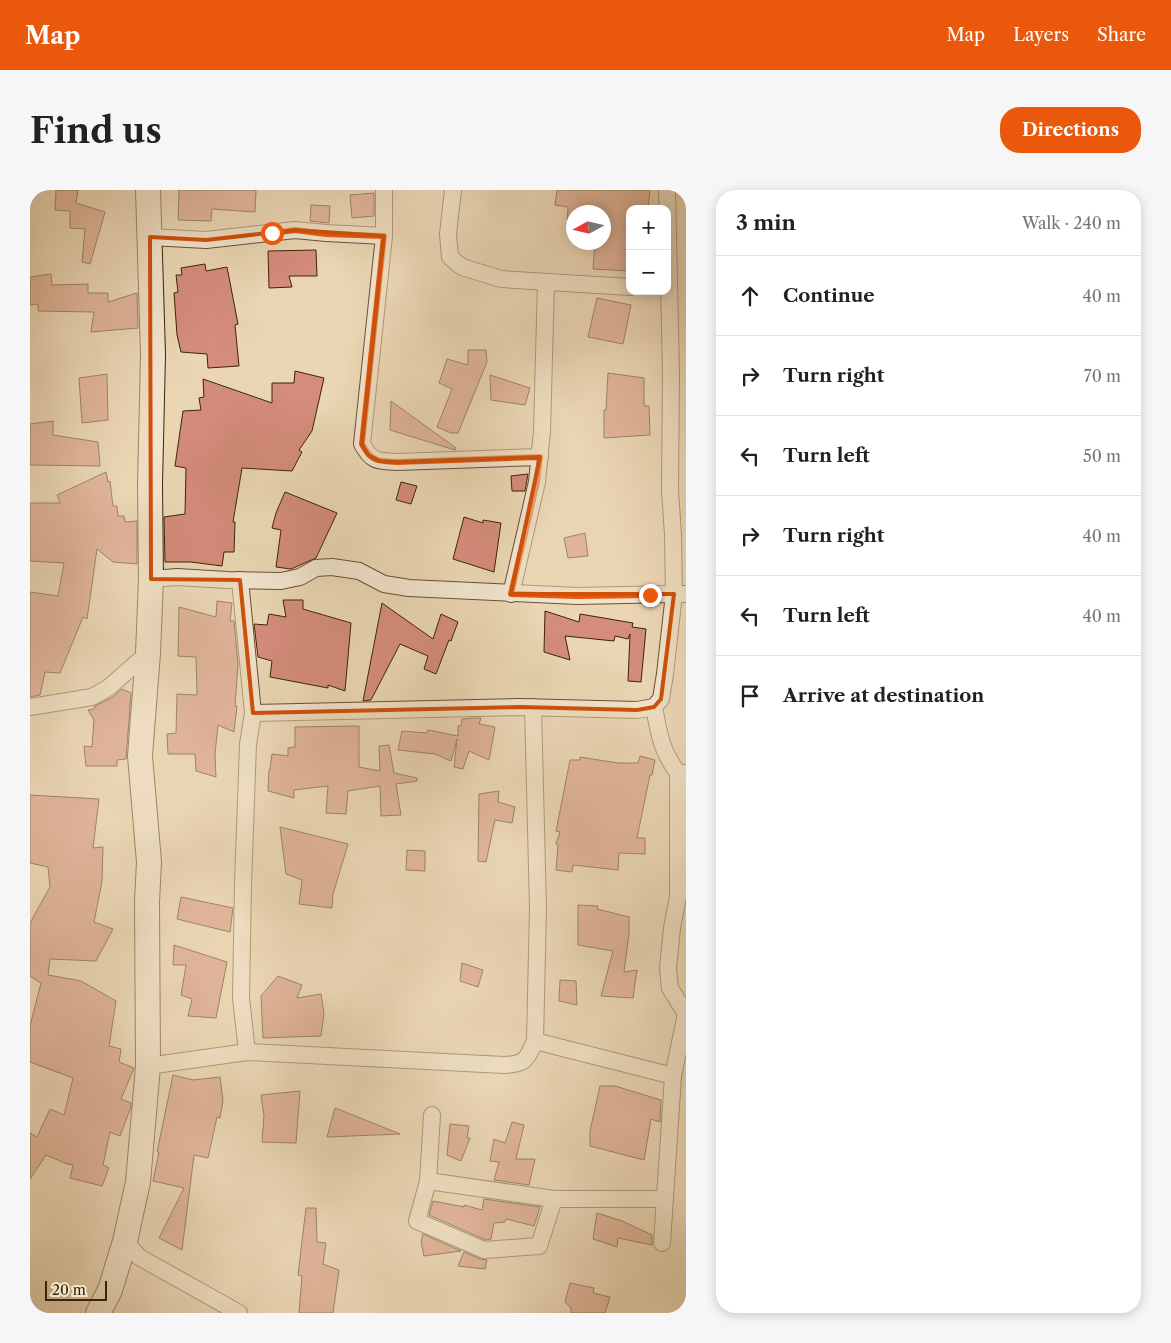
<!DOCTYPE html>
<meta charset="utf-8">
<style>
:root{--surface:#fff;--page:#f6f6f6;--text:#222;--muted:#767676;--line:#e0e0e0;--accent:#ea580c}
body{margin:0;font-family:"Libre Caslon Text",serif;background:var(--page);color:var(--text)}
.controls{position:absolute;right:15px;top:15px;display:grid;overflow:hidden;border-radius:10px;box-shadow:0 2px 12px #0003}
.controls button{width:45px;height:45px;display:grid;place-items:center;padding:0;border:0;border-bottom:1px solid var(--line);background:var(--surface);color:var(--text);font:25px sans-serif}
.compass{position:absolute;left:536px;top:15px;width:45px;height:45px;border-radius:50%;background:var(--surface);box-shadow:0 2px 12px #0003;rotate:262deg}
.scale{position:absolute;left:15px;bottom:12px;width:62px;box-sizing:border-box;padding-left:5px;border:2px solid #3c2505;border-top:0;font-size:14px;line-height:18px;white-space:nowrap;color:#3c2505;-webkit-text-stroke:4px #f1e4ce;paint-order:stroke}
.stop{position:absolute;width:15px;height:15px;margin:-11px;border:4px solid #ea580c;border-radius:50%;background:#fff}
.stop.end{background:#ea580c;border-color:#fff;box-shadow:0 1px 5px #0008}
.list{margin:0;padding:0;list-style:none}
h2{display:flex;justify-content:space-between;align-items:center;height:65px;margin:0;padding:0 20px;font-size:21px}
h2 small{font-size:16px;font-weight:400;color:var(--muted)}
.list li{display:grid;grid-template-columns:32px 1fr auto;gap:15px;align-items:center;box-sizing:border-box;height:80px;padding:0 20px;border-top:1px solid var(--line)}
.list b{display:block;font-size:19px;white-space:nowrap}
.list em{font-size:16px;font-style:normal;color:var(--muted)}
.icon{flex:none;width:28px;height:28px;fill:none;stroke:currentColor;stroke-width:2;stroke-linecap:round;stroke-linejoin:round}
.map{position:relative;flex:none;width:656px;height:1123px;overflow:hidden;border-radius:20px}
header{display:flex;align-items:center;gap:30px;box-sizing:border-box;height:70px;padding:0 25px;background:var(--accent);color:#fff}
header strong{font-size:24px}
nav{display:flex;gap:28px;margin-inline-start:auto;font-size:18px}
.intro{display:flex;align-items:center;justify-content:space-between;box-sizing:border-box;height:120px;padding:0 30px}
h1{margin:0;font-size:35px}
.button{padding:12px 22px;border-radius:20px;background:var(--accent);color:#fff;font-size:18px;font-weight:700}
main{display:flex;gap:30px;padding:0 30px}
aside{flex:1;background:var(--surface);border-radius:20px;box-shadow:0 2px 12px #0003}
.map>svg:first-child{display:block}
.building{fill:#d48c7b;stroke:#3c2505}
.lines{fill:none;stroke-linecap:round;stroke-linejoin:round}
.street-casing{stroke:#685130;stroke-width:18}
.secondary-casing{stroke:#3c2505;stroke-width:26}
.street{stroke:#f1e4ce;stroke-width:16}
.secondary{stroke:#f1e4ce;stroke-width:24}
.route{stroke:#ea580c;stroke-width:6}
.marked{fill:none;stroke:#ce510b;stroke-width:4;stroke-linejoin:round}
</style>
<header>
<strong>Map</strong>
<nav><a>Map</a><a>Layers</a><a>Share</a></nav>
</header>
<div class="intro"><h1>Find us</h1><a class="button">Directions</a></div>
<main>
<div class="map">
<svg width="656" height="1123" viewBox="0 0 656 1123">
<rect width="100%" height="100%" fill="#ead6b3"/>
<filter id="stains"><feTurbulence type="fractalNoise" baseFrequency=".004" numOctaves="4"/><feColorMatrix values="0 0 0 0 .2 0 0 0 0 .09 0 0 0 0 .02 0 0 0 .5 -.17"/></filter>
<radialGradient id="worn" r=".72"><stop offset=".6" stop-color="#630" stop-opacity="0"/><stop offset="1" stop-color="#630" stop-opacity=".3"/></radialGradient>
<!-- building -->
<g class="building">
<path d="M 26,0 L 48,0 L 46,13 L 75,22 L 60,74 L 52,72 L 55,39 L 40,38 L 40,21 L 25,20 Z"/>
<path d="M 149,0 L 226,0 L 225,22 L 182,19 L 181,31 L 148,30 Z"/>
<path d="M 527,0 L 620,0 L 618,19 L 600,19 L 600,81 L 563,79 L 565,52 L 574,52 L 574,22 L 544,22 L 544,37 L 537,37 L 538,17 L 525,15 Z"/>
<path d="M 344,3 L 344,26 L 322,28 L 320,5 Z"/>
<path d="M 281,15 L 300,16 L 299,33 L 280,31 Z"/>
<path d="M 286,60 L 287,86 L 259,86 L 262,97 L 239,98 L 238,61 Z"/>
<path d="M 175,74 L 176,81 L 197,77 L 208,134 L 205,135 L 209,176 L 178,178 L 177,164 L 151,162 L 147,145 L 144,103 L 148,102 L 146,85 L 152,85 L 151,78 Z"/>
<path d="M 21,84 L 22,95 L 58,94 L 58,103 L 78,103 L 78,112 L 107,103 L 108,138 L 61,142 L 64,122 L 8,121 L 8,114 L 0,115 L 0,87 Z"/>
<path d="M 567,108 L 601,115 L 593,154 L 558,147 Z"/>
<path d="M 438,160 L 456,160 L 457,172 L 428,243 L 421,243 L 407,237 L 422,199 L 409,193 L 417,169 L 438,175 Z"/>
<path d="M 265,181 L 294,188 L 282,241 L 269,260 L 272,262 L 262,281 L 212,278 L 203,332 L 205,332 L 204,362 L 194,362 L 192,376 L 161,372 L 135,372 L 134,327 L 155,324 L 156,278 L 145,276 L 153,221 L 171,220 L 169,208 L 174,207 L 173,189 L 242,213 L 242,193 L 264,193 Z"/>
<path d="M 578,183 L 614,188 L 614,216 L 619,216 L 620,245 L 574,248 L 574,220 L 576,220 Z"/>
<path d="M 77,184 L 78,230 L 52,233 L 49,188 Z"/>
<path d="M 460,185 L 500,198 L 495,215 L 461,210 Z"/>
<path d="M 361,211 L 426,258 L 425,260 L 360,240 Z"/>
<path d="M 23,231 L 23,245 L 68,252 L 70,276 L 0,275 L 0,234 Z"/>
<path d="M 76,282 L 78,292 L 80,291 L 83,316 L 87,316 L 88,326 L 94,326 L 95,332 L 107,331 L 107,374 L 83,372 L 67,359 L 57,429 L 53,427 L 30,483 L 15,482 L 10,505 L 0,507 L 0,402 L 28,406 L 34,373 L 0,371 L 0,313 L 30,313 L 27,305 Z"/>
<path d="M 498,284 L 495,301 L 482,301 L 481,286 Z"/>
<path d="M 371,292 L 387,296 L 381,314 L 366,310 Z"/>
<path d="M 255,302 L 307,323 L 286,368 L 261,379 L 246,377 L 251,340 L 242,338 L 246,323 Z"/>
<path d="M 434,327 L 453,333 L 453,330 L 471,333 L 464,382 L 423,369 Z"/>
<path d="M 555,343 L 558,366 L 538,368 L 534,348 Z"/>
<path d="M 253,410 L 273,410 L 273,419 L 321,433 L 315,501 L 298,495 L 298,498 L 240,487 L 242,471 L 228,467 L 224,434 L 237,435 L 239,424 L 256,427 Z"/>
<path d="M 187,411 L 202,413 L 200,431 L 204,431 L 208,475 L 205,516 L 207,516 L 204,542 L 188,535 L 185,564 L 186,587 L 166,581 L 165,564 L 138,564 L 137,544 L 146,543 L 147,504 L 167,505 L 166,467 L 148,466 L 149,417 L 186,427 Z"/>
<path d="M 352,413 L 403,449 L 411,424 L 428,432 L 421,451 L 419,450 L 406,484 L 394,479 L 398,466 L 370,454 L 341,510 L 333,511 Z"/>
<path d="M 515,421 L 549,432 L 550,424 L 603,433 L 602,437 L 616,439 L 611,492 L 598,491 L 600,444 L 598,449 L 585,446 L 584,451 L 535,446 L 540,470 L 514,462 Z"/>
<path d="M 92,499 L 101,503 L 96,569 L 87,570 L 87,576 L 56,576 L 54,556 L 62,557 L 64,530 L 58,520 L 64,519 L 65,516 L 83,507 Z"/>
<path d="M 445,528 L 451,528 L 449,534 L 465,537 L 459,570 L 439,561 L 433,579 L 424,577 L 427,549 L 421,571 L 405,564 L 368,560 L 372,541 L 397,543 L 398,540 L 428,546 L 428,536 L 431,536 L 432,529 Z"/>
<path d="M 329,536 L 329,577 L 350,581 L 349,556 L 359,555 L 364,583 L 387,588 L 387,591 L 366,594 L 371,625 L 351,626 L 350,596 L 318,601 L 316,624 L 296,623 L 298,596 L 264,600 L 264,608 L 238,601 L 239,580 L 240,580 L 242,564 L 258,566 L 258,558 L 265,557 L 265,537 Z"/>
<path d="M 610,566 L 625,570 L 622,585 L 620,585 L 607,648 L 615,648 L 615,664 L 589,663 L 588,680 L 543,675 L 542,682 L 526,680 L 528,655 L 526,654 L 530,642 L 526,641 L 540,570 L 550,570 L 550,567 L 588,573 L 608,573 Z"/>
<path d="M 469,601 L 468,612 L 485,617 L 482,633 L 465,630 L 456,672 L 448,671 L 449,604 Z"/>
<path d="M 0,605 L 69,609 L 63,658 L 73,657 L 72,691 L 64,732 L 83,739 L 66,771 L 20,769 L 18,785 L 51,791 L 86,811 L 79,856 L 91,859 L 89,872 L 104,878 L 91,909 L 101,913 L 101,917 L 90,946 L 80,942 L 73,975 L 79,978 L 72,996 L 40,988 L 43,975 L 37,974 L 16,965 L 0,989 L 0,943 L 7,947 L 20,919 L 34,925 L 43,888 L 0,872 L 0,836 L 11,793 L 0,786 L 0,733 L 20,697 L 18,677 L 0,673 Z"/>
<path d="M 250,637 L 318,654 L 303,704 L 302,718 L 269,714 L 272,690 L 256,684 Z"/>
<path d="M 377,660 L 395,661 L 395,681 L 376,680 Z"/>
<path d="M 151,707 L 203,718 L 200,742 L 147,729 Z"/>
<path d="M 548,715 L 568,716 L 567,719 L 599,727 L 599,744 L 594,782 L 607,780 L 603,808 L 571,806 L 583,761 L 548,755 Z"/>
<path d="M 144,755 L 197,772 L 186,828 L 158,826 L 162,809 L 151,805 L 156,775 L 143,775 Z"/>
<path d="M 432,773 L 453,780 L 448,797 L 430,791 Z"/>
<path d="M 248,786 L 272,795 L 267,808 L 291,804 L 294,823 L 291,846 L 233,848 L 231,806 Z"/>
<path d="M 530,790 L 546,791 L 547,815 L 529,811 Z"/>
<path d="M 143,885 L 163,890 L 190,887 L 193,911 L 190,928 L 187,927 L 178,968 L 164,965 L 152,1060 L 129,1048 L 154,998 L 123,991 L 129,962 L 127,962 Z"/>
<path d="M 570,896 L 585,896 L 631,910 L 630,932 L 621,929 L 614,970 L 560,956 L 560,941 Z"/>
<path d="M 270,901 L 266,953 L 232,952 L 234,926 L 231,905 Z"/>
<path d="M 305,918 L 370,944 L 297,947 Z"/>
<path d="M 482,932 L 494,935 L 486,969 L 505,969 L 499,995 L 464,990 L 469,972 L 460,971 L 464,949 L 475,953 Z"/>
<path d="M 420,934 L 439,936 L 437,948 L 440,948 L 431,971 L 417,965 Z"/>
<path d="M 454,1009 L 510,1017 L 504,1036 L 476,1029 L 475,1032 L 464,1033 L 461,1049 L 456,1050 L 399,1025 L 403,1011 L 434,1017 L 434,1015 L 452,1020 Z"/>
<path d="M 276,1018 L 286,1018 L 287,1052 L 296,1053 L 293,1074 L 309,1080 L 303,1123 L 269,1123 L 272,1086 L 268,1085 Z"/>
<path d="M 567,1023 L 592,1031 L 622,1045 L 622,1055 L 588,1048 L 587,1057 L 563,1049 Z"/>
<path d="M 393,1044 L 431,1061 L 394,1066 L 391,1052 Z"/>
<path d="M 434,1062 L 450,1069 L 457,1070 L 455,1079 L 428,1076 Z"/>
<path d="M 540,1093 L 564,1098 L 563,1103 L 580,1107 L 575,1123 L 541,1123 L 541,1118 L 535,1112 Z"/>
</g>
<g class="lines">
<!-- street casing -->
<g class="street-casing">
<g id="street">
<path d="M 423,0 L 418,44 L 420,67 L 432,77 L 471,89 L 600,97"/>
<path d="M 354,46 L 332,254 C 342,272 347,271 367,272 L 510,267"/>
<path d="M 120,47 L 176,50 L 265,40 L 296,43 L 354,46 L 354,0"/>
<path d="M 121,389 L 147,387 L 197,390 L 251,391 L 270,387 L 286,378 L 302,377 L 329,381 L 354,394 L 379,398 L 547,406 L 644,404 L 643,345 L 640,300 L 641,183 L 637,0"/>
<path d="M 481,404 L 507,292 L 512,241 L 516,92"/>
<path d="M 0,517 L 62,507 L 78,498 L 118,463"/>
<path d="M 624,517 C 629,544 631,560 648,583 L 656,583"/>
<path d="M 223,523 L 490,517 L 607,520 L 624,517 L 631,509 L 635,484 L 644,404 L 656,404"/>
<path d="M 505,851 L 643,886 L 656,824 L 640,798 L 638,778 L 642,738 L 648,707 L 648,583"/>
<path d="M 217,862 L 474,875 C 496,874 496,870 505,851 L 508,718 L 503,517"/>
<path d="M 118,876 L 217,862 L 211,808 L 213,695 L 218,554 L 223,523 L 210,390"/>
<path d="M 398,991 L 402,925"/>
<path d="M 524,1009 L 509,1056 L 454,1060 L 387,1031 L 398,991 L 524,1009 L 635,1009"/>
<path d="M 95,1051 L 109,1067 L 209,1123"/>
<path d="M 632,1053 L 643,886"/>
</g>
</g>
<!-- secondary casing -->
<g class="secondary-casing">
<path id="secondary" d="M 68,1123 L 80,1100 L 95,1051 L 108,992 L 118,876 L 117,712 L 119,672 L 110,566 L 118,463 L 121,389 L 120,294 L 123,164 L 118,0"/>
</g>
<!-- street -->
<use href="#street" class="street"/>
<!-- secondary -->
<use href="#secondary" class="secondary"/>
</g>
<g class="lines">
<!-- route -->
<path class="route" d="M 242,43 L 265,40 L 296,44 L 354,46 L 332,254 C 342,272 347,271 367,272 L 510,267 L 507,292 L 481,404 L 547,406 L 620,405"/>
</g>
<!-- marked area -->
<path d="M0 0H656V1123H0ZM 265,40 L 354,46 L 332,254 L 338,265 L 350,271 L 367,272 L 510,267 L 481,404 L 644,404 L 631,509 L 624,517 L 607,520 L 490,517 L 223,523 L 210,390 L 121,389 L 120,47 L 176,50 Z" fill="#ead6b3" fill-opacity=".55" fill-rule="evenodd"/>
<path class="marked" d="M 265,40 L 354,46 L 332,254 L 338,265 L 350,271 L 367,272 L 510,267 L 481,404 L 644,404 L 631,509 L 624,517 L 607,520 L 490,517 L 223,523 L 210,390 L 121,389 L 120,47 L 176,50 Z"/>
<rect width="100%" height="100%" filter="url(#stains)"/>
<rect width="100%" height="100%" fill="url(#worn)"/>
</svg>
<div class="controls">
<button>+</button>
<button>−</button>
</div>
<svg class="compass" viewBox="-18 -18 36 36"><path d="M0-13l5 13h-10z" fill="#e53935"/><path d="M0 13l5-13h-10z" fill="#767676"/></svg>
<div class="scale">20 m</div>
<div class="stop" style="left:242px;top:43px"></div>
<div class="stop end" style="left:620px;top:405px"></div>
</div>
<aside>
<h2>3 min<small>Walk · 240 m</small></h2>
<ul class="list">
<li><svg class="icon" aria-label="ahead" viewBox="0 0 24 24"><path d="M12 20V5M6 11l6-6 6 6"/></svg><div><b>Continue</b></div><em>40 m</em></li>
<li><svg class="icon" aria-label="right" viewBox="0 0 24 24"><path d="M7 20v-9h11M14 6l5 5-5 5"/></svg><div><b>Turn right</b></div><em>70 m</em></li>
<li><svg class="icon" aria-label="left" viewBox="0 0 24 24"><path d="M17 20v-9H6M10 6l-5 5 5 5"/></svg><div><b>Turn left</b></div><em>50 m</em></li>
<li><svg class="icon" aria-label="right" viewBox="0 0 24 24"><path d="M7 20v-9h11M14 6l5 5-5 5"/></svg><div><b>Turn right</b></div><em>40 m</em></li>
<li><svg class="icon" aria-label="left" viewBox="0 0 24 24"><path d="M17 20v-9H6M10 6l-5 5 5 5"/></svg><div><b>Turn left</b></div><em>40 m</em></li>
<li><svg class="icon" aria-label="arrive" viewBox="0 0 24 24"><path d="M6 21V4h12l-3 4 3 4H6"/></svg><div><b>Arrive at destination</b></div></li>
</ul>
</aside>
</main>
